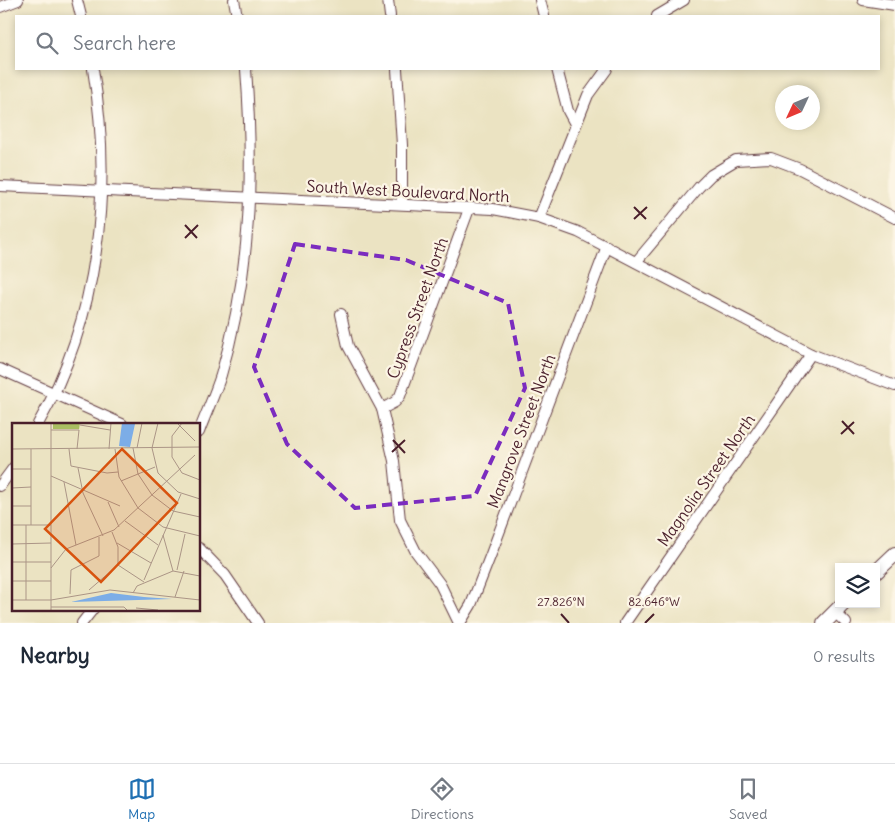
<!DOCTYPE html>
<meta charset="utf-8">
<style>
:root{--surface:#fff;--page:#f2f2f3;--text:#1f2937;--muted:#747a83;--line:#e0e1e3;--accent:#1f6fb2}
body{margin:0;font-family:Delius,sans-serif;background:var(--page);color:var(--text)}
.controls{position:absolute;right:15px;bottom:15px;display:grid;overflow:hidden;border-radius:0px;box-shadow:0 2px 8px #0003}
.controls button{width:45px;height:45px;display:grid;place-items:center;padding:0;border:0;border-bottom:1px solid var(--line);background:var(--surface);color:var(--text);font:25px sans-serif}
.compass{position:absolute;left:775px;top:85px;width:45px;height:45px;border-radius:50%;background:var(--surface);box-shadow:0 2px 8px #0003;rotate:226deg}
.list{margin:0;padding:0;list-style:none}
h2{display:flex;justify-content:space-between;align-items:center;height:65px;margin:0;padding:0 20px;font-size:21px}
h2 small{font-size:16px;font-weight:400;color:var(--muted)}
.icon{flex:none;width:28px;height:28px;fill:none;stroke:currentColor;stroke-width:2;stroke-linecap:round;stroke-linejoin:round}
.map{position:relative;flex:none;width:895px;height:623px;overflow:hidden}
.search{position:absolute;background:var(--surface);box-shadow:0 2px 8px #0003;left:15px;right:15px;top:15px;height:55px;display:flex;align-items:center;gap:12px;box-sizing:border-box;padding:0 18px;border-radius:0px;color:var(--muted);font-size:19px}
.sheet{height:140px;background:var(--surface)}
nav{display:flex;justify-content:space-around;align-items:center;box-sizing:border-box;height:70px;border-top:1px solid var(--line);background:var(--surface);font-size:14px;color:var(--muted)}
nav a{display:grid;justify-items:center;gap:2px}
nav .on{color:var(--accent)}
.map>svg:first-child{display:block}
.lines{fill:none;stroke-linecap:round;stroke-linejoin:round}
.minor-casing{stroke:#623c42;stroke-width:12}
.secondary-casing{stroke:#623c42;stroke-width:16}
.minor{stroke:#fff;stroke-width:10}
.secondary{stroke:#fff;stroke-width:14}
.marked{fill:none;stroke:#7b2cbf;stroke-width:4;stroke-dasharray:10 6;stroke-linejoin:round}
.ticks{fill:none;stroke:#4a1f2b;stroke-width:2}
.labels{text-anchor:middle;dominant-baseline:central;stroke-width:4.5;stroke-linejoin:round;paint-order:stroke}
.street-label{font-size:16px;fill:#4a1f2b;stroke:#fcf5e5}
.inset-road{fill:none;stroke:#ab9586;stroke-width:1}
.view{fill:#d8530f;fill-opacity:0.15;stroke:#d8530f;stroke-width:2.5}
.inset-edge{fill:none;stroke:#4a1f2b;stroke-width:2.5}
.ticks-label{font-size:12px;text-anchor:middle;fill:#4a1f2b;stroke:#fcf5e5;stroke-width:4.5;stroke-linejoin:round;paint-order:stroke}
</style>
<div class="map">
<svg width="895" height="623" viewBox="0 0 895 623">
<rect width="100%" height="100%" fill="#fcf5e5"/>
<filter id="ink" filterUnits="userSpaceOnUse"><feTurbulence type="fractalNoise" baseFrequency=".02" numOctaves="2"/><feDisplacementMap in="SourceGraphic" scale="10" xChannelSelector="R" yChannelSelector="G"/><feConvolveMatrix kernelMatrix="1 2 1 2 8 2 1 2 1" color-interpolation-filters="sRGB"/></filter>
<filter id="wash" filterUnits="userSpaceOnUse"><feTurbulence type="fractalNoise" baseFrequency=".0096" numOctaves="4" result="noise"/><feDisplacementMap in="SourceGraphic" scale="20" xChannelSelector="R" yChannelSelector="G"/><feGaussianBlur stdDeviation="1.12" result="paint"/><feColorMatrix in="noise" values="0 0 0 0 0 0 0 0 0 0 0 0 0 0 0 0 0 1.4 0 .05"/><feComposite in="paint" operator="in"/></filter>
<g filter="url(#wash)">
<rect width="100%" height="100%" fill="#ebe3c2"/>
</g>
<g filter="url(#ink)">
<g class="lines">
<!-- minor casing -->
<g class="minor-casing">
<g id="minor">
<path d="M 77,0 L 81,16"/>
<path d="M 234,0 L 237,16"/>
<path d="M 388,0 L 390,16"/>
<path d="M 540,0 L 544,16"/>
<path d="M 863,0 L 895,5"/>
<path d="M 0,7 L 18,0"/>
<path d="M 657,16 L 684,0"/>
<path d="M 397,69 L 402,145 L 402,204"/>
<path d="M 557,69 L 568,111 L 575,124"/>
<path d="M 0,186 L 493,209 L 539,218 L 578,232 L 811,354 L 895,386"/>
<path d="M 539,218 L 588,95 L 607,69"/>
<path d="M 636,262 L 699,187 L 711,175 L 736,160 L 771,158 L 800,169 L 895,218"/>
<path d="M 341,314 L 348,346 L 382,409 L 394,461 L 400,520 L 416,552 L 440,584 L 459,623"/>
<path d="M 0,369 L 122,424"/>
<path d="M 382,409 L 395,402 L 400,396 L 469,209"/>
<path d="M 38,424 C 99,318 113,188 93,69"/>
<path d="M 199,432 C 206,413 215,394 221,375 C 251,274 254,173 246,69"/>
<path d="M 0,486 L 14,467"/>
<path d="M 199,548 L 225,575 L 258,623"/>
<path d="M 835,612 L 846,623"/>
<path d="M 82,623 L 93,609"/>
<path d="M 460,623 L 471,605 L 491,554 L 607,246"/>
<path d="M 625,623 L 811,354"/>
</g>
</g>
<!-- secondary casing -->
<g class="secondary-casing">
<g id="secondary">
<path d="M 876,572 L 895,554"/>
<path d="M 824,623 L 843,604"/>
</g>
</g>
<!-- minor -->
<use href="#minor" class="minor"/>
<!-- secondary -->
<use href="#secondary" class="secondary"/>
</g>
</g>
<!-- marked area -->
<path class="marked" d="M 295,244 L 406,260 L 508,303 L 525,388 L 475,496 L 355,508 L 287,444 L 254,367 Z"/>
<!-- ticks -->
<path class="ticks" d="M 634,207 L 646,219M 634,219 L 647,207M 185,225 L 197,238M 185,238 L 198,225M 842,421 L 854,434M 841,434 L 854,422M 393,440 L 405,453M 392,452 L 405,440M 561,614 L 569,623M 645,623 L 654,614"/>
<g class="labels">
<!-- street labels -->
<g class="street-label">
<text transform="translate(408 191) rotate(3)">South West Boulevard North</text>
<text transform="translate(417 308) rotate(-70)">Cypress Street North</text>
<text transform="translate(521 431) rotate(-69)">Mangrove Street North</text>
<text transform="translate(706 480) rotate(-55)">Magnolia Street North</text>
</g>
</g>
<!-- overview -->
<g transform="translate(12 423)">
<rect width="188" height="188" fill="#ebe3c2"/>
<path d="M 41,0 L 68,0 L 67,6 L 41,6 Z" fill="#aabe62"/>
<path d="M 110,0 L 123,1 L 118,24 L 107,23 ZM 99,170 L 132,174 L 160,176 L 59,179 Z" fill="#7cade7"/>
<path class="inset-road" d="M 39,0 L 39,187M 146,0 L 140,25 L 146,50 L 166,69 L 188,76M 165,0 L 183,18M 170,0 L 160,13 L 160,34 L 170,50 L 188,57M 68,2 L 98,7M 39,7 L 67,7M 121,25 L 126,51 L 140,72 L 161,88 L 188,94M 125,25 L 130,0M 0,26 L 188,24M 19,26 L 19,102M 57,26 L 59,43 L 95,50 L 106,49M 65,26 L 67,7M 97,26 L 99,0M 103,26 L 107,54 L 126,85 L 151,104 L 188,113M 66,45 L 71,70 L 91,113M 0,46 L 19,46M 39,53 L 108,83M 109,58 L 143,44M 52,59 L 64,122M 0,65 L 19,64M 96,79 L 107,104M 0,83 L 19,83M 113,98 L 146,122M 0,102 L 39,102M 14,102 L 14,177M 151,112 L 161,148M 105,120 L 139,140M 0,121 L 39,120M 0,139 L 39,139M 106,142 L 132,159M 39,145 L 54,126 L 102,107 L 183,32M 165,147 L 173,111M 132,157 L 169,71M 0,158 L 39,158M 77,167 L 106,142 L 106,124 L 100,109M 121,170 L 125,163 L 161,148 L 188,153M 58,171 L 59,147 L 87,133 L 87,114M 163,174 L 172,148M 0,177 L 39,177 L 98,167 L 188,177M 39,184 L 112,184 L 115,187M 124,185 L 146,187"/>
<path class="view" d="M 110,26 L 165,80 L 89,159 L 33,106 Z"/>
<rect width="188" height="188" class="inset-edge"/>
</g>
<g class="ticks-label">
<text x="561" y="606">27.826°N</text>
<text x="654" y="606">82.646°W</text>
</g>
</svg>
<div class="controls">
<button><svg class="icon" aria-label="layers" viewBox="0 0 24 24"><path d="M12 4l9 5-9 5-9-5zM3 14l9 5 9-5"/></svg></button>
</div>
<svg class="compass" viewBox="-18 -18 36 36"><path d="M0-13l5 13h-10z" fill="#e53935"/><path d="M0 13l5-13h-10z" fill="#747a83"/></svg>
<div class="search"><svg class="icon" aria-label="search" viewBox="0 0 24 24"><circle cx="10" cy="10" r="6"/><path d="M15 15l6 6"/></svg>Search here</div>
</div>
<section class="sheet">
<h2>Nearby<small>0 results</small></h2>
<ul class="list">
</ul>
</section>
<nav>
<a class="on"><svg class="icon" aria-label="map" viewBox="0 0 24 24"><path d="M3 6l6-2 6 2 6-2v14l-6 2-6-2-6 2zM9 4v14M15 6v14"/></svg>Map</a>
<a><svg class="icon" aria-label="directions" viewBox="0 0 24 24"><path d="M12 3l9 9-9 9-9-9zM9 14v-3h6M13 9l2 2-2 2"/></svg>Directions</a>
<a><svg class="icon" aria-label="saved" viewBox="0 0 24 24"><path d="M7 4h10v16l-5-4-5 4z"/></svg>Saved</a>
</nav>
